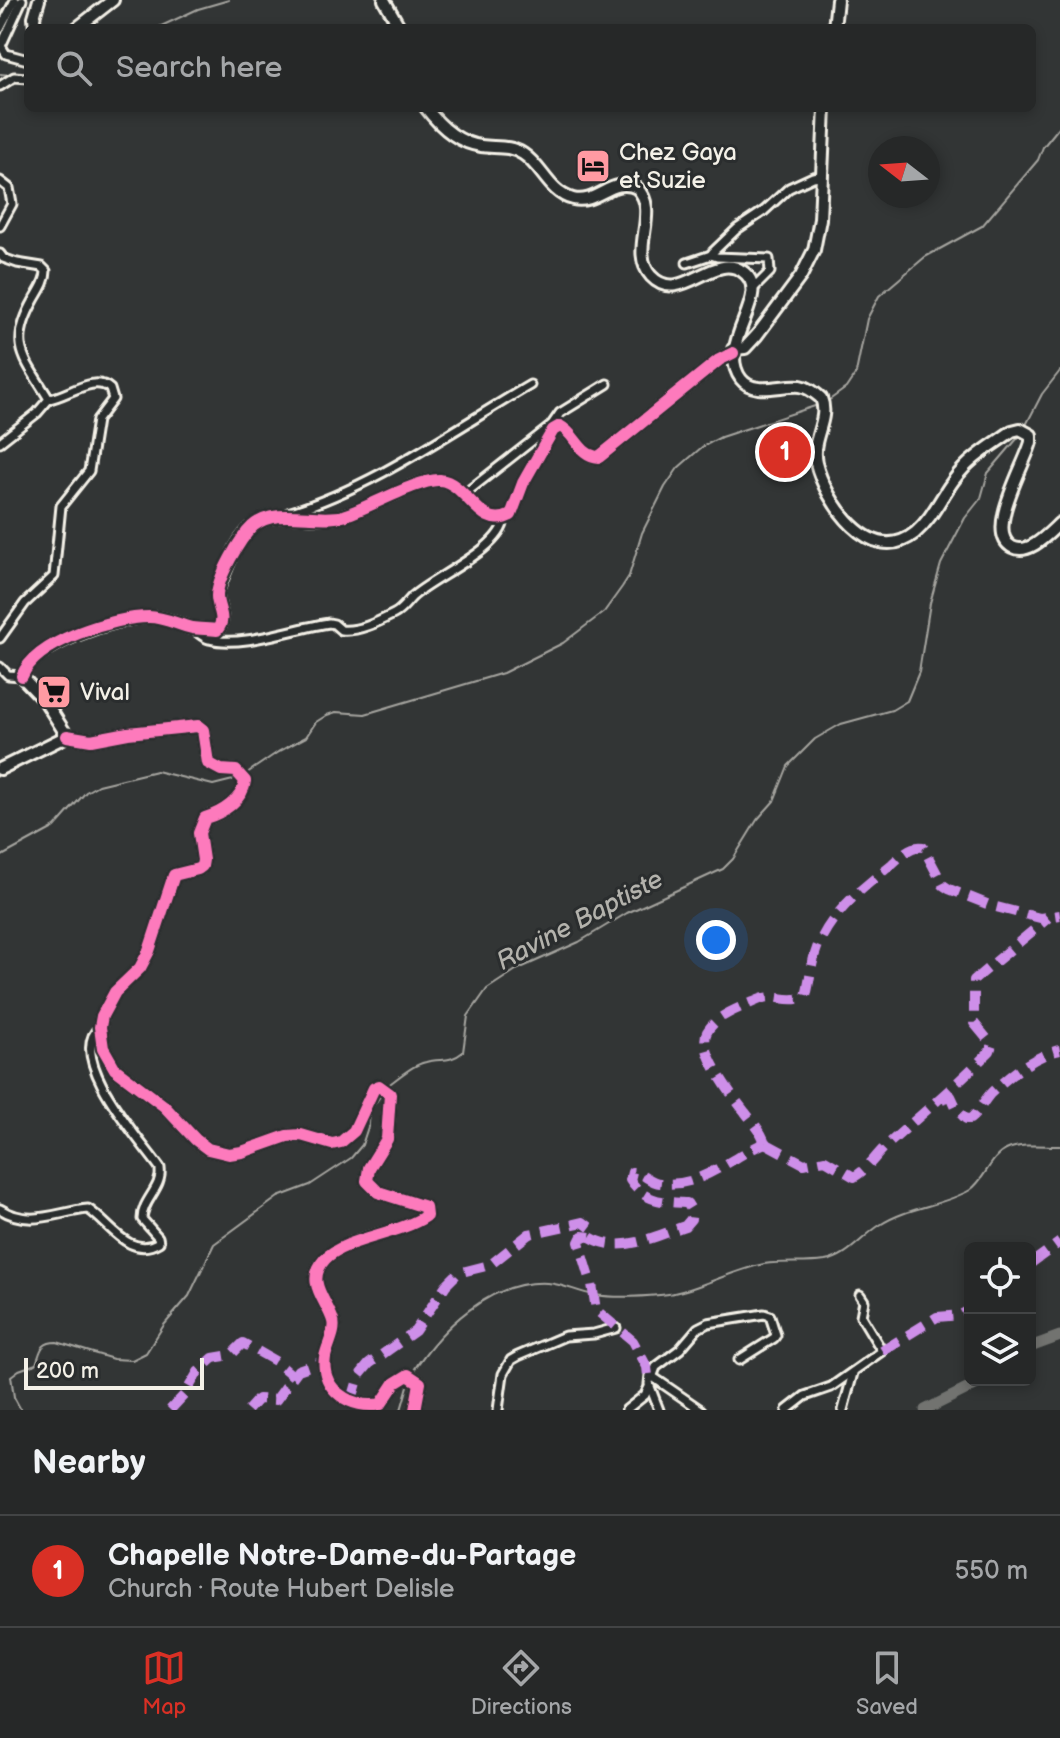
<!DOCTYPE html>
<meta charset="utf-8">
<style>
:root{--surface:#262828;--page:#2e3030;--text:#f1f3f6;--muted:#a4a6a8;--line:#424445;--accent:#d93025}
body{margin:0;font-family:"Balsamiq Sans",sans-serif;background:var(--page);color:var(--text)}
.controls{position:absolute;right:24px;bottom:24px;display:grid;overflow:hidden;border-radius:12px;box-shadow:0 4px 12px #0003}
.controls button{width:72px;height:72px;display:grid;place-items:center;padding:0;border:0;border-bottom:2px solid var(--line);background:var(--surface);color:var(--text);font:40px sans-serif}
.compass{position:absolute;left:868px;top:136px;width:72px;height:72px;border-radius:50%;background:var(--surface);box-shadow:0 4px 12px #0003;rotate:287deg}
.scale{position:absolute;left:24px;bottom:20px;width:180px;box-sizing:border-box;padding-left:8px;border:4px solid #f4f1e8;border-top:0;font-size:22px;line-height:28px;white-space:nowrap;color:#f4f1e8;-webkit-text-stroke:6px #2a2d2e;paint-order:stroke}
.you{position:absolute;left:716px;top:940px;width:28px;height:28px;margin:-20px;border:6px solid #fff;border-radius:50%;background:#1a73e8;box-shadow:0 0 0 12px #1a73e833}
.badge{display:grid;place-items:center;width:52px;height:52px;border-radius:50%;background:var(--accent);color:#fff;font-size:26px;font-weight:700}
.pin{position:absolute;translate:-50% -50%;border:4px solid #fff;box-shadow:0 2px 8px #0006}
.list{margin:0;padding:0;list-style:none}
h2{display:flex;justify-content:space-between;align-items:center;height:104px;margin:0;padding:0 32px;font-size:34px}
h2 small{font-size:26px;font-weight:400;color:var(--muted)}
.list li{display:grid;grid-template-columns:52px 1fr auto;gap:24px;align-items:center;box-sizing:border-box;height:112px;padding:0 32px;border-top:2px solid var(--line)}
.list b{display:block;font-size:30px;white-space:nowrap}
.list p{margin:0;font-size:26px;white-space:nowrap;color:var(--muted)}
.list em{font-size:26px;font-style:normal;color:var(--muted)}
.icon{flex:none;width:44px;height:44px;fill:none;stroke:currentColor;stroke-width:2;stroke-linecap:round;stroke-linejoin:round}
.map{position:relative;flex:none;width:1060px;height:1410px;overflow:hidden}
.search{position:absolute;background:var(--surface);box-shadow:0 4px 12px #0003;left:24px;right:24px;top:24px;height:88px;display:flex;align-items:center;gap:20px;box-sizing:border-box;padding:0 28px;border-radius:12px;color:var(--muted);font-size:30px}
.sheet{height:216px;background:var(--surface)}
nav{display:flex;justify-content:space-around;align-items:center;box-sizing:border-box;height:112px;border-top:2px solid var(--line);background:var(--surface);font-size:22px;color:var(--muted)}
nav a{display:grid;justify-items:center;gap:4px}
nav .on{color:var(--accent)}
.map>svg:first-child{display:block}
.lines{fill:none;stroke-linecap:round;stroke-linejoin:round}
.stream{stroke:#a6a5a0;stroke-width:2}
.river{stroke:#727370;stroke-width:11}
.street-casing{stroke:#f4f1e8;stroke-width:13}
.secondary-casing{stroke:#f4f1e8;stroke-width:16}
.street{stroke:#2a2d2e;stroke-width:7}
.secondary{stroke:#2a2d2e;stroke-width:10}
.quiet{stroke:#ce8fe9;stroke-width:10;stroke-dasharray:20 10;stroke-linecap:butt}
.cycleway-casing{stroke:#2a2d2e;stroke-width:17}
.cycleway{stroke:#fd7abc;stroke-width:12}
.labels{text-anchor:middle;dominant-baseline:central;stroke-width:6;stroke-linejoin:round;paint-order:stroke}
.poi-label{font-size:24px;fill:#f4f1e8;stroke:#2a2d2e;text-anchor:start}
.water-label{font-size:26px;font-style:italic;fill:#b3b2ac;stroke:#2a2d2e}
</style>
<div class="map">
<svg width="1060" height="1410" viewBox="0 0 1060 1410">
<rect width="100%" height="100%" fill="#323535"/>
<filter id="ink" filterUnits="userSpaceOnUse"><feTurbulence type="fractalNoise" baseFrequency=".0125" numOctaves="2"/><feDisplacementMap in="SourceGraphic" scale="16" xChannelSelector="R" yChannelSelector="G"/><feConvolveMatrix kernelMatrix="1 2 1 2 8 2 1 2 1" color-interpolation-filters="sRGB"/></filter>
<g filter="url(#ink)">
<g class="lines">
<!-- stream -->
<g class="stream">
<path d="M 157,28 L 198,9 L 229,0"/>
<path d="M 0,74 L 11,75"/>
<path d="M 17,74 L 28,73"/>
<path d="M 828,401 L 846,388 L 856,373 L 867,319 L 879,296 L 925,257 L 982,226 L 1038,160 L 1043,147 L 1060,126"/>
<path d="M 1025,427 L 1042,394 L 1060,371"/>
<path d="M 247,773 L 278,752 L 306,737 L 316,722 L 327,715 L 336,712 L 365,714 L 503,673 L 563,643 L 604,612 L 622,587 L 629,576 L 642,533 L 665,487 L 678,468 L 702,447 L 721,437 L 818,405"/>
<path d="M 0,857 L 55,827 L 86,792 L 98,785 L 156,771 L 213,785 L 237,779"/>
<path d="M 387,1086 C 398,1078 412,1065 426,1062 C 441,1058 450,1063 463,1052 L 468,1016 L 487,989 L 516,970 L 579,942 L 627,913 L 723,869 L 733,859 L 757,820 L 774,801 L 788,766 L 815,739 L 841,724 L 892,710 L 907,701 L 919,672 L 930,603 L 941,564 L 965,518 L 981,498 L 988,473 L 1022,433"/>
<path d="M 412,1373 C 440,1329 490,1280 547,1283 C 563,1284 577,1292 594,1295 C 615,1298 638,1297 660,1295 C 696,1292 728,1271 764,1264 C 784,1261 805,1264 825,1261 C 848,1257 861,1237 880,1225 C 907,1207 943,1206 970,1190 C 985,1180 990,1157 1006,1150 C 1021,1143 1043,1146 1060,1146"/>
<path d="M 21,1410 L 14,1397 L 11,1376 L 19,1370 L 36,1364 C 41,1351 40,1342 57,1342 L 113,1359 L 132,1360 L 146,1353 L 164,1325 L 189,1296 L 214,1244 L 278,1197 L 310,1185 L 351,1158 L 362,1145 L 369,1124 L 370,1111 L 381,1095"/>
<path d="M 401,1410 L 410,1379"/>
</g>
<!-- river -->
<g class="river">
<path d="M 1030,1347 L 1060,1336"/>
<path d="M 925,1410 L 985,1380"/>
</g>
<!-- street casing -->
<g class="street-casing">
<g id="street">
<path d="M 22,0 L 1,46 L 6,54 L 28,60"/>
<path d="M 0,29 L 15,0"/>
<path d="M 0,86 L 14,77 L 28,78"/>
<path d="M 0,181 L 9,188 L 12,204 L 0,226"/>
<path d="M 0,254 L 3,258 L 17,263 L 42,267 L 46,271 C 46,282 39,291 34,300 C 8,346 24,358 49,399 C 68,396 94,374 110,389 L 113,399 L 97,420 L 89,471 L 61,506 L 54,576 L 25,603 L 0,638"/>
<path d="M 687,263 L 711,255"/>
<path d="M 754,288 L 770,272 L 769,259 L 717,257 L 711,255 L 713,252 L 737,229 L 764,211 L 789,188 L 813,177 L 820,176"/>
<path d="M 0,442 L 37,413 L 49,399"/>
<path d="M 463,495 L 551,426 L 560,413 L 607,384"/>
<path d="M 288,513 C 376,486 451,431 530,385"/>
<path d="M 193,629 C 198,632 203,638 209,639 C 241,648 295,628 329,623 L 334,624 L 341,630 C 358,632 378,622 394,614 C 402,610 405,604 412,597 C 432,578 502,549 504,519"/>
<path d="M 0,667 L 8,675 L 22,676"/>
<path d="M 0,1209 C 30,1228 57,1212 88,1209 C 109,1222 129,1260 159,1242 L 158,1237 L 142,1219 C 142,1200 163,1188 160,1168 C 141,1141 64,1056 100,1027"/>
<path d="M 653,1375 L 656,1367 L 680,1349 L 698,1328 L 708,1323 L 764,1314 L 770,1316 L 776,1335 L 774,1338 L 739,1360"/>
<path d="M 498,1410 L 503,1374 L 511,1360 L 518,1356 L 565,1336 L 594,1334 L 616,1328"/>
<path d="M 626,1410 L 645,1395 L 649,1387"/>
<path d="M 659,1410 L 649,1384 L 650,1375 L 701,1410"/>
<path d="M 787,1410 L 805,1396 L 831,1387 L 882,1351 L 861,1316 L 864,1301 L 860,1295"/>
<path d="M 843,1410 L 853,1373"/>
</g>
</g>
<!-- secondary casing -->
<g class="secondary-casing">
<g id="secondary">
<path d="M 384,0 L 400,28"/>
<path d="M 35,28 L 34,17 L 39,0"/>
<path d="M 77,28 L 113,0"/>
<path d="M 834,28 L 837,0"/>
<path d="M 426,108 C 439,125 458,143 481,146 C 496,148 509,145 523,154 C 542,166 549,193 573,199 C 597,205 612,176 637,188 C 661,212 628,250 651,276 C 680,307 713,251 742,271 C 776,293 714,343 741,379 C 754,396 782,384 800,386 C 808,387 815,393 821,398 C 830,420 810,439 816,463 C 825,500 870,569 915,533 C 936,515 944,488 963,469 C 976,454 996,443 1012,431 L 1020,429 L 1031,435 L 1031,442 C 1026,463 984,532 1012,547 C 1029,556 1049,533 1060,523"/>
<path d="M 733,349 L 745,348 L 757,335 L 801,276 L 814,250 L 820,219 L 825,108"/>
<path d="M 67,736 L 91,740 L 128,733 L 198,726 L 203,730 L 208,763 L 221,770 L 236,771 L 245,781 C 243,800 222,813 205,818 L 199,833 L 203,860 L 202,866 L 198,869 L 174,875 L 149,951 L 140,968 L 115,992 L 102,1016 L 100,1027 L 103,1048 L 115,1069 L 164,1106 L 196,1140 L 208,1149 L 229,1154 L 242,1152 L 287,1136 L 301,1135 L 332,1144 L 341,1142 L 354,1131 L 374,1088 L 379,1086 L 390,1094 L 387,1139 L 369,1168 L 367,1181 L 378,1192 L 425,1207 L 426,1216 C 398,1235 345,1238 325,1259 C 304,1282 327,1300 333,1321 C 336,1332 327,1346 325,1357 C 320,1390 352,1410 381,1404 L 395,1383 L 408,1375 L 420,1383 L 415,1410"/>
<path d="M 67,736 L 45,701 L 23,678 C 26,645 121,616 150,617 C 165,617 178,625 192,628 C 200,629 209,629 217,630 C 228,618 216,606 217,592 C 226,570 236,536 257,523 C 282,508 314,523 342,516 C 366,510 419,478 440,480 C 468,483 479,532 511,515 L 523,483 L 553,430 L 560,426 C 576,434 579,456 599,457 L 719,360 L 733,353"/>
<path d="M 0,769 L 67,736"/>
</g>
</g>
<!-- street -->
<use href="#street" class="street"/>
<!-- secondary -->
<use href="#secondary" class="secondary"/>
<!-- quiet -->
<g class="quiet">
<path d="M 942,1099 L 951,1096 L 958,1111 L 966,1119 L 970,1119 C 979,1112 983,1102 990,1094 C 1008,1076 1035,1055 1060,1050"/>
<path d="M 765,1143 C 761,1130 753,1123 745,1112 C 733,1097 697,1050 707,1032 C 716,1015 742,1007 758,1000 C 775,992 787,1005 806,996 C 810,981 811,963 817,948 C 832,911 863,888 892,864 C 901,856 910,845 923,847 L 943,885 L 949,889 L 992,906 L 1040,918 L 1060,915"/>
<path d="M 765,1143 L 804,1164 L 825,1160 L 854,1177 C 867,1170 875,1156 886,1146 C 921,1115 956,1085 990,1051 L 992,1045 L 974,1023 L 974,980 L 1048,918"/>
<path d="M 590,1237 C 620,1255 655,1236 685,1226 L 691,1219 L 692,1211 L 687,1203 C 663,1202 644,1202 630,1180 L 632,1172 C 643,1172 649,1182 660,1183 C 701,1189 730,1157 765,1143"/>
<path d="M 590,1237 L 582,1236 L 579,1242 L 592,1284 L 596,1310 L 633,1341 L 647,1367 L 649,1384"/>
<path d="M 1030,1264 L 1060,1242"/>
<path d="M 882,1351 L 937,1317 L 960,1315 L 970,1310"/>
<path d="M 351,1403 L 359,1376 L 369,1364 L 415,1331 L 446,1285 L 458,1273 L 490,1265 L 529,1234 L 583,1222 L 591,1228 L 590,1237"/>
<path d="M 170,1410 L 185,1394 L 198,1372 L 213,1358 L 231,1355 L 243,1343 L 275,1361 L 293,1376"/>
<path d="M 248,1410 L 258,1399 L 276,1400 L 298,1370 L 324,1361"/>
</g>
<!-- cycleway casing -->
<g class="cycleway-casing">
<g id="cycleway">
<path d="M 22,676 C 36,641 114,617 149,617 C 164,617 178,625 192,628 C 200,629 209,629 217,630 C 227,618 217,609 217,596 C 217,578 240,538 253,526 C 277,506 315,523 343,516 C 366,509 420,478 440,480 C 468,483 479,532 511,515 L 523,483 L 553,430 L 560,426 C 576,434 579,456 599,457 L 719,360 L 733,353"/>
<path d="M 67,736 L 91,740 L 128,733 L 198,726 L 203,730 L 208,763 L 221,770 L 236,771 L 245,781 C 243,800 222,813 205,818 L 199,833 L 203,860 L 202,866 L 198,869 L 174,875 L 149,951 L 140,968 L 115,992 L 102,1016 L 100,1027 L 103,1048 L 115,1069 L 164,1106 L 196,1140 L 208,1149 L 229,1154 L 242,1152 L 287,1136 L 301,1135 L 332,1144 L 341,1142 L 354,1131 L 374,1088 L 379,1086 L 390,1094 L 387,1139 L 369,1168 L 367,1181 L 378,1192 L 425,1207 L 426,1216 C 398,1235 345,1238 325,1259 C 304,1282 327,1300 333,1321 C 336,1332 327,1346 325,1357 C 320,1390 352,1410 381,1404 L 395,1383 L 408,1375 L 420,1383 L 415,1410"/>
</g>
</g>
<!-- cycleway -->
<use href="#cycleway" class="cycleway"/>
</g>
</g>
<!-- icons -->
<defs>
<g id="hotel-square" transform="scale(1.8)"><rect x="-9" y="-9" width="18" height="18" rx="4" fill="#ff9aa2" stroke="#2a2d2e"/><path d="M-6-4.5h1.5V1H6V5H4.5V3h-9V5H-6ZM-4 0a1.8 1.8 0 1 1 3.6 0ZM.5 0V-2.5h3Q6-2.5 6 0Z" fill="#111"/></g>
<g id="supermarket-square" transform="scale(1.8)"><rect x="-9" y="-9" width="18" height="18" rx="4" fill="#ff9aa2" stroke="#2a2d2e"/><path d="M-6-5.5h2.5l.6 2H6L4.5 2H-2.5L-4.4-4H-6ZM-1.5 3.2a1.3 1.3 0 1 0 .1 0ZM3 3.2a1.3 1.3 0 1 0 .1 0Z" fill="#111"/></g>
</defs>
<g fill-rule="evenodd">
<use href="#hotel-square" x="593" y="166"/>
<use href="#supermarket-square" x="54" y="692"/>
</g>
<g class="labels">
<!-- poi labels -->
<g class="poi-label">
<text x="619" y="152">Chez Gaya<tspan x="619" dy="28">et Suzie</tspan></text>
<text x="80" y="692">Vival</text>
</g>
<!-- water labels -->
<g class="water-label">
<text transform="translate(580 921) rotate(-28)">Ravine Baptiste</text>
</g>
</g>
</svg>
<div class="controls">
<button><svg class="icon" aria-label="locate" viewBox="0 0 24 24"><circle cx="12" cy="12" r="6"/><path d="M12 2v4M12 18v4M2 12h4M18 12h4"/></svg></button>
<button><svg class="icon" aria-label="layers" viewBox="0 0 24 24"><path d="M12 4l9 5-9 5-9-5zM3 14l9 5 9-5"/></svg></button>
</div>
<svg class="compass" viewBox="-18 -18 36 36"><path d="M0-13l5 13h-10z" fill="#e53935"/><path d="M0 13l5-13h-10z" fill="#a4a6a8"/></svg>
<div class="scale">200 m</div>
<div class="you"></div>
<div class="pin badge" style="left:785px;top:452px">1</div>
<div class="search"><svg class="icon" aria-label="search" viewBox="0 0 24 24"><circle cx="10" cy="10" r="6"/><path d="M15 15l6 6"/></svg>Search here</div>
</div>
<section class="sheet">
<h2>Nearby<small></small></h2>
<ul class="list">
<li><span class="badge">1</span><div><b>Chapelle Notre-Dame-du-Partage</b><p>Church · Route Hubert Delisle</p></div><em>550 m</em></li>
</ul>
</section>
<nav>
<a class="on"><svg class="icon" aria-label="map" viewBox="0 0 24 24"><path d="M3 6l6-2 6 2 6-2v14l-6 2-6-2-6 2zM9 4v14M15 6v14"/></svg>Map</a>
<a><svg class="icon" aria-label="directions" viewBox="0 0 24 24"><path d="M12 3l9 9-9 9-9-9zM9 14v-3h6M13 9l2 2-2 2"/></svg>Directions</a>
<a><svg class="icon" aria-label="saved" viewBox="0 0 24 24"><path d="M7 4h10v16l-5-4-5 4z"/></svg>Saved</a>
</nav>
